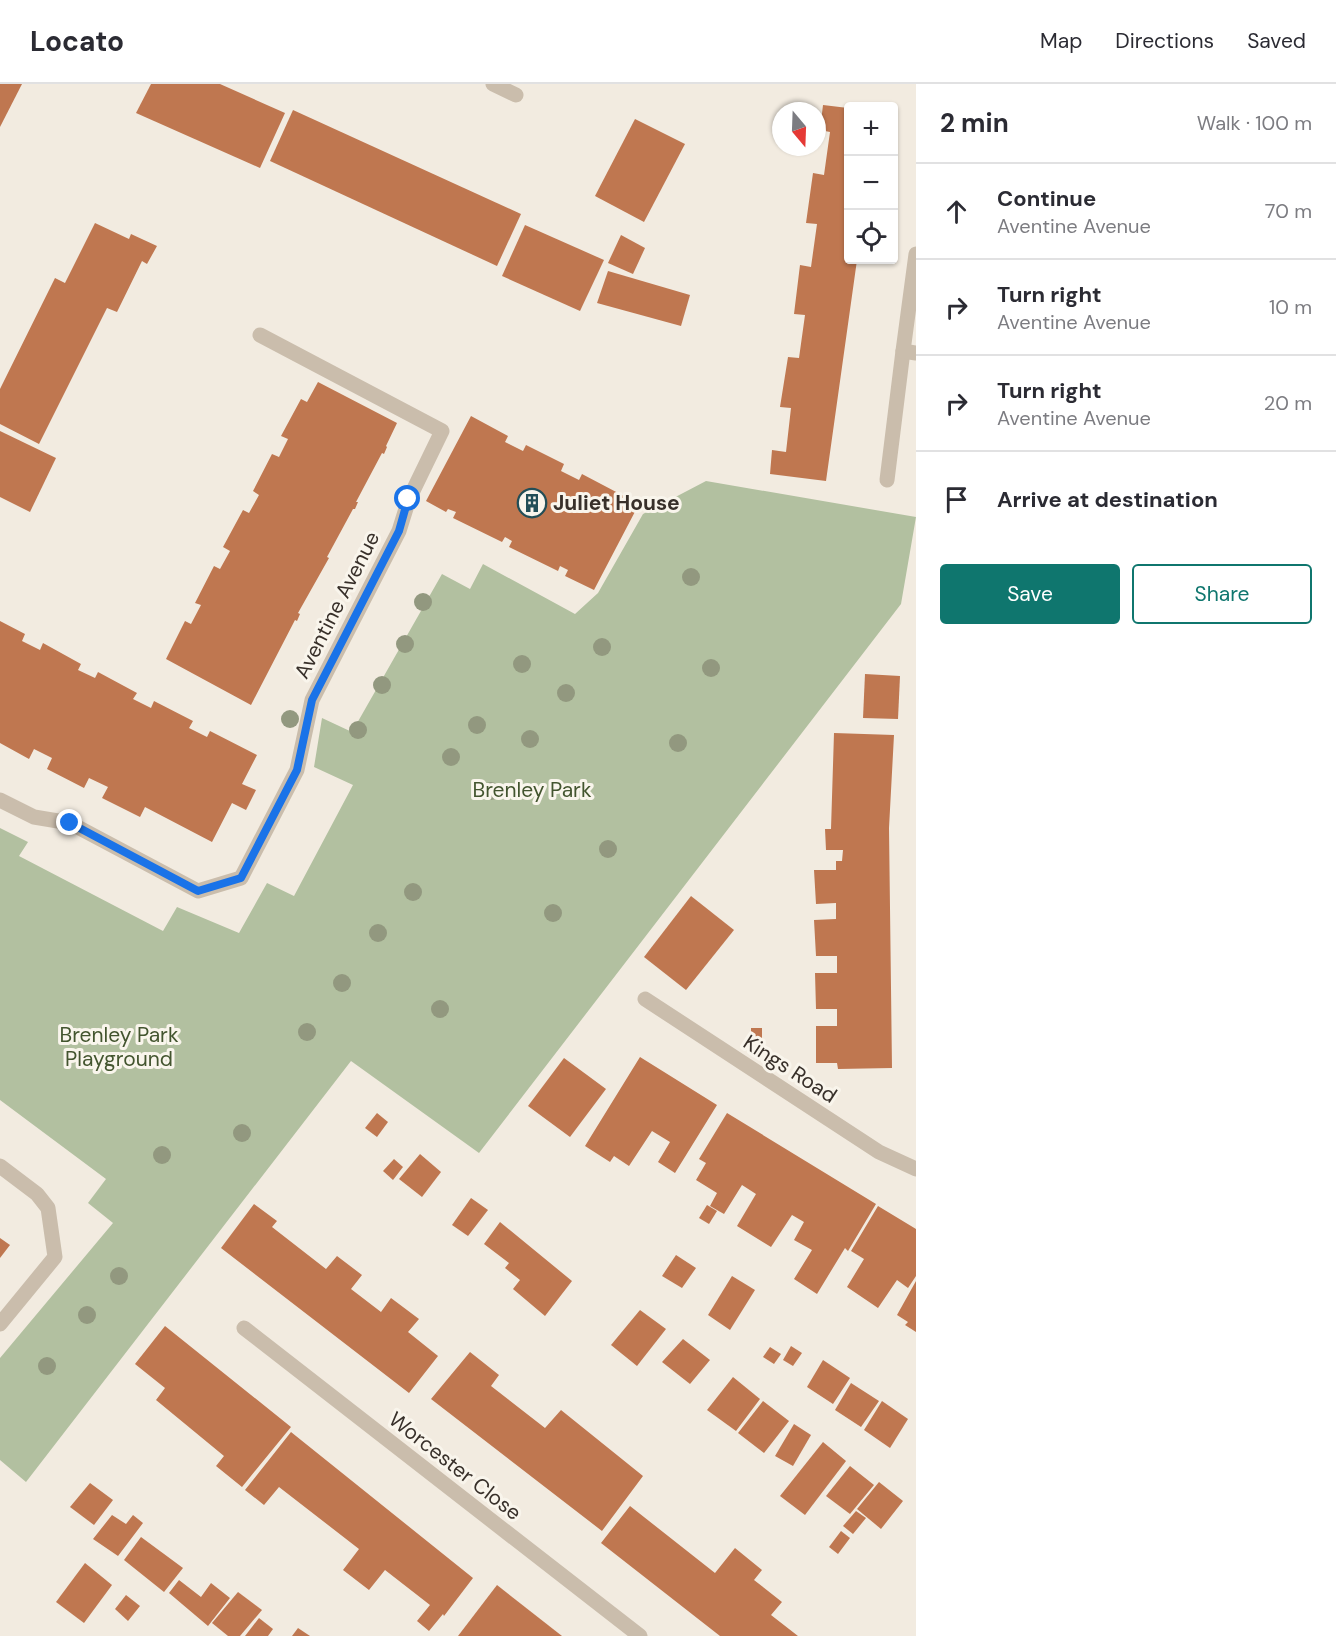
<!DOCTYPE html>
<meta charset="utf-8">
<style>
:root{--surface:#fff;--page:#f7f7f7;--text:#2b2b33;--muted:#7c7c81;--line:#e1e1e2;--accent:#0f766e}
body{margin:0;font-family:"DM Sans",sans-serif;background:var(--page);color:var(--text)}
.controls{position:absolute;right:18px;top:18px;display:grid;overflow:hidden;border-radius:6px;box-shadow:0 2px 4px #0004}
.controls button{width:54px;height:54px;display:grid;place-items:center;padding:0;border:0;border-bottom:2px solid var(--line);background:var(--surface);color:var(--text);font:30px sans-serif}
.compass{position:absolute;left:772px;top:18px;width:54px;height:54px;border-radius:50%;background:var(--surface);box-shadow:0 2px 4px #0004;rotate:161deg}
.stop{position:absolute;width:18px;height:18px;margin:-14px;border:4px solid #1a73e8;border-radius:50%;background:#fff}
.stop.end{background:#1a73e8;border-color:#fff;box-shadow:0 2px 6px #0008}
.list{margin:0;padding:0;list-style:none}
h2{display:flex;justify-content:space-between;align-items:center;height:78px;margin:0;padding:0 24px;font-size:26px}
h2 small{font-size:20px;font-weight:400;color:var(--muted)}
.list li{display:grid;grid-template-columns:39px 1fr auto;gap:18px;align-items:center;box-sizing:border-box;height:96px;padding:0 24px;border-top:2px solid var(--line)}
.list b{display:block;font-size:22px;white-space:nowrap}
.list p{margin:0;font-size:20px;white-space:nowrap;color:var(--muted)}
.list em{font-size:20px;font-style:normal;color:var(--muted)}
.actions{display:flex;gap:12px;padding:18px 24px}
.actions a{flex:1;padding:14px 0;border:2px solid var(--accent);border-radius:6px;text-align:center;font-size:21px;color:var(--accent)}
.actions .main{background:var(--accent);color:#fff}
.icon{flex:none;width:33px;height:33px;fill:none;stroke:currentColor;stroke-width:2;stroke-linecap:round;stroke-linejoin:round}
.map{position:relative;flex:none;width:916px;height:1552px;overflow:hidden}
header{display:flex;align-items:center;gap:36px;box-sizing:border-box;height:84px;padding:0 30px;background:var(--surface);border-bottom:2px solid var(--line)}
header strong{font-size:28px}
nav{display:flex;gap:33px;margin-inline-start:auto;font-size:21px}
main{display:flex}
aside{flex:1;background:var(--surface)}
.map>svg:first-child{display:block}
.green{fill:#b2c0a0}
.building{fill:#bf7750}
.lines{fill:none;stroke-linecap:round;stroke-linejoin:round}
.service{stroke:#cabdac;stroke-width:15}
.minor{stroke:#cabdac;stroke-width:15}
.tree{fill:#92987f}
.route{stroke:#1a73e8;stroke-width:8}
.labels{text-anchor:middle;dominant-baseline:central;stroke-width:6;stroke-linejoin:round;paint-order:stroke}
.poi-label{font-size:21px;font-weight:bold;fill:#38302a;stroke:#f9f5ec;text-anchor:start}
.street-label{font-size:21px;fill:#38302a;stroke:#f9f5ec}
.park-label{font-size:21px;fill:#43552f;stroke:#f9f5ec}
</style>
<header>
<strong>Locato</strong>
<nav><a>Map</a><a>Directions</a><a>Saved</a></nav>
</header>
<main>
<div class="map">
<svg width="916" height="1552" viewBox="0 0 916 1552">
<rect width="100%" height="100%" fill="#f2ebe0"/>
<!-- green -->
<path class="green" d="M 706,397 L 916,433 L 901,520 L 479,1069 L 351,977 L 26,1398 L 0,1376 L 0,1274 L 113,1139 L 88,1119 L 106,1095 L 0,1016 L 0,744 L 28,758 L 19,772 L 163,847 L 177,823 L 239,849 L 267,799 L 294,812 L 353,701 L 314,683 L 322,634 L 352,648 L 442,490 L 470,505 L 483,480 L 575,530 L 598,509 L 643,430 Z"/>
<!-- building -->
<g class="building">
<path d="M 0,0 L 22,0 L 0,43 Z"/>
<path d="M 151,0 L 220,0 L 285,29 L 260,84 L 136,29 Z"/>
<path d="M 823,21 L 848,24 L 848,176 L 857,176 L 826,397 L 770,390 L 772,366 L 786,368 L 791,324 L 780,323 L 788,273 L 799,274 L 805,231 L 794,230 L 800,181 L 811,183 L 817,140 L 806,139 L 813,89 L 824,91 L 830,48 L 820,46 Z"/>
<path d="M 293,26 L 521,130 L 497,182 L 270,77 Z"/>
<path d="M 635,35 L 685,60 L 644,138 L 595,112 Z"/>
<path d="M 95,139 L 129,155 L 131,150 L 157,162 L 147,180 L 142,177 L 117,228 L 107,224 L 39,360 L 0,340 L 0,305 L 55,194 L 65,199 Z"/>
<path d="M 525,141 L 604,176 L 580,227 L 502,192 Z"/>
<path d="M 621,151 L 645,164 L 633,190 L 608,179 Z"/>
<path d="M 608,187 L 690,211 L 681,242 L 597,219 Z"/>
<path d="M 318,298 L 397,339 L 386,362 L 387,363 L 384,370 L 382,369 L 356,418 L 358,418 L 355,425 L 353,425 L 327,473 L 329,474 L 298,529 L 300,530 L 297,537 L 295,536 L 251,621 L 166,575 L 185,537 L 191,540 L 201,521 L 195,519 L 214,482 L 220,485 L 230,467 L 223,463 L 243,426 L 249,429 L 259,411 L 253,407 L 272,370 L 279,373 L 288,355 L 281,352 L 301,315 L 307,318 Z"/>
<path d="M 471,332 L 508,352 L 505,358 L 523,367 L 526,361 L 564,380 L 561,387 L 579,396 L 582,390 L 639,420 L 594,506 L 565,492 L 568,486 L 560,482 L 558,487 L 509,463 L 512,457 L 505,453 L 502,458 L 453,434 L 456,428 L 448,425 L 446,428 L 426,417 Z"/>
<path d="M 0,347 L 56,374 L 30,428 L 0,413 Z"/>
<path d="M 0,537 L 25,550 L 22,557 L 40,566 L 43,559 L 81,580 L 78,586 L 95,594 L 98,588 L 137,609 L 133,615 L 151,624 L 154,617 L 193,637 L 189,644 L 207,653 L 210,647 L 257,671 L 242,700 L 256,706 L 246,726 L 232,719 L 212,758 L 145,723 L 140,733 L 102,714 L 108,703 L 89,694 L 84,704 L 47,685 L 52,674 L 34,665 L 29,675 L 0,659 Z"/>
<path d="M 865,590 L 900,592 L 898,635 L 863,634 Z"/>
<path d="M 834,649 L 894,651 L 889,744 L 892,984 L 838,985 L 837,979 L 816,979 L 816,942 L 837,942 L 837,925 L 816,925 L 815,889 L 837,889 L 837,872 L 816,872 L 814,836 L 836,835 L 836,819 L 816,820 L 814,786 L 836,786 L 836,777 L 842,777 L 843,766 L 826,766 L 825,745 L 831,745 Z"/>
<path d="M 691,812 L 734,846 L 686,906 L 644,873 Z"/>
<rect x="751" y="944" width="11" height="13"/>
<path d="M 640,973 L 717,1021 L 675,1089 L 658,1078 L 670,1058 L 652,1047 L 629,1082 L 614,1072 L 610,1078 L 585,1062 Z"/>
<path d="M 564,974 L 606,1005 L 570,1053 L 528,1022 Z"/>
<path d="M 377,1029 L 388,1038 L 377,1053 L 365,1044 Z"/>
<path d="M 727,1029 L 876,1120 L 848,1167 L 845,1164 L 817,1210 L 794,1195 L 812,1166 L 794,1156 L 804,1138 L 792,1131 L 771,1163 L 737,1142 L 756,1110 L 742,1101 L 724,1130 L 710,1122 L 717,1109 L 696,1096 L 706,1079 L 699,1075 Z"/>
<path d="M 420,1070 L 441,1088 L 422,1113 L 399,1095 Z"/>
<path d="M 394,1075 L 403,1083 L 393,1096 L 383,1087 Z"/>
<path d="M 471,1114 L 488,1126 L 468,1152 L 452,1141 Z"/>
<path d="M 254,1120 L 277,1137 L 272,1143 L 326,1185 L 337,1172 L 362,1191 L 351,1205 L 381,1228 L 391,1214 L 419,1235 L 408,1248 L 438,1272 L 409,1309 L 221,1164 Z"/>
<path d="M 707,1121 L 717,1127 L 709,1140 L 699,1134 Z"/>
<path d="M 878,1122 L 916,1145 L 916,1192 L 908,1204 L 897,1196 L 878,1224 L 847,1203 L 864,1175 L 851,1167 Z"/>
<path d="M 500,1138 L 572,1197 L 545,1232 L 513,1205 L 520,1196 L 505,1184 L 509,1179 L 484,1160 Z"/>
<path d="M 0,1154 L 10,1161 L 0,1174 Z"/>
<path d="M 676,1171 L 696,1184 L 682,1204 L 662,1192 Z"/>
<path d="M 732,1192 L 755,1206 L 730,1246 L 708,1231 Z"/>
<path d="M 916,1197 L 916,1248 L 905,1241 L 908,1238 L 897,1231 Z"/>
<path d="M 640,1226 L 666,1245 L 637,1282 L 611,1261 Z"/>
<path d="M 165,1242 L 291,1343 L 242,1403 L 216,1382 L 224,1372 L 156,1316 L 165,1304 L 135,1280 Z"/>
<path d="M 683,1255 L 710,1276 L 690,1300 L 662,1278 Z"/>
<path d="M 791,1262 L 802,1269 L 793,1282 L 783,1276 Z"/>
<path d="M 770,1263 L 781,1270 L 774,1280 L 763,1273 Z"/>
<path d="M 470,1268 L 499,1291 L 491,1302 L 545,1344 L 561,1326 L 643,1392 L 602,1447 L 431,1315 Z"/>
<path d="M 823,1276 L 850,1294 L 833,1320 L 807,1303 Z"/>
<path d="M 733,1293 L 760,1315 L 736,1347 L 707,1326 Z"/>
<path d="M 851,1299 L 879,1317 L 861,1343 L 835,1326 Z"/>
<path d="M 763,1317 L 789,1337 L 764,1369 L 738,1349 Z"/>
<path d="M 882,1317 L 908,1335 L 890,1364 L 864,1346 Z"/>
<path d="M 794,1340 L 811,1351 L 793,1382 L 775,1372 Z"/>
<path d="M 291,1348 L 473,1494 L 444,1532 L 443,1530 L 429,1547 L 417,1537 L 430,1521 L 385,1486 L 369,1506 L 343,1486 L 359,1465 L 279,1403 L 264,1421 L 245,1406 Z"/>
<path d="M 823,1358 L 846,1377 L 805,1431 L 780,1412 Z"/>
<path d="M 850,1382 L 874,1401 L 850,1430 L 826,1412 Z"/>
<path d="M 879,1398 L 903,1417 L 881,1445 L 857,1425 Z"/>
<path d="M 90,1399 L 113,1416 L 94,1441 L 70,1423 Z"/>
<path d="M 630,1422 L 715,1489 L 735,1464 L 762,1486 L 754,1496 L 782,1518 L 771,1531 L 798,1552 L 720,1552 L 601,1459 Z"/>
<path d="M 856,1427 L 866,1434 L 853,1450 L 843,1442 Z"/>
<path d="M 112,1431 L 126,1440 L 133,1431 L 143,1439 L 118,1472 L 93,1455 Z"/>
<path d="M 841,1447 L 850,1454 L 838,1470 L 829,1463 Z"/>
<path d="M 141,1453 L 183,1484 L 164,1508 L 124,1476 Z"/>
<path d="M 85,1479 L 112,1501 L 84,1539 L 56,1518 Z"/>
<path d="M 179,1496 L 201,1513 L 211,1499 L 230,1514 L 208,1542 L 169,1509 Z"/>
<path d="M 497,1501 L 562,1552 L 458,1552 Z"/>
<path d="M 238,1508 L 262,1526 L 240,1552 L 228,1552 L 212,1539 Z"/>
<path d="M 126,1511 L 140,1522 L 128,1537 L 115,1525 Z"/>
<path d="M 259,1534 L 273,1545 L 268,1552 L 245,1552 Z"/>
<path d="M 298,1544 L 310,1552 L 292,1552 Z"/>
</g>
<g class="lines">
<!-- service -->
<path class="service" d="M 887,396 L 903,267"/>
<!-- minor -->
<g class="minor">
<path d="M 493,0 L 516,11"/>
<path d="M 916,170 L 903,267 L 916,269"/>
<path d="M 0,716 L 34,733 L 70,739 L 198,807 L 241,794 L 297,686 L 312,616 L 399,447 L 409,415 L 442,347 L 260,251"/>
<path d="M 645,915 L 879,1068 L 916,1085"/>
<path d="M 0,1082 L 37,1110 L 48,1124 L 55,1173 L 0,1240"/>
<path d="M 244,1244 L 640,1552"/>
</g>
</g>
<!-- trees -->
<g class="tree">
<circle cx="691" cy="493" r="9"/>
<circle cx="423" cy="518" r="9"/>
<circle cx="405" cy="560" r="9"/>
<circle cx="602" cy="563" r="9"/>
<circle cx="522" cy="580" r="9"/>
<circle cx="711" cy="584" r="9"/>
<circle cx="382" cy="601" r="9"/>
<circle cx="566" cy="609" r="9"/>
<circle cx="290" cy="635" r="9"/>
<circle cx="477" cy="641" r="9"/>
<circle cx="358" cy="646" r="9"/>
<circle cx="530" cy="655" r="9"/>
<circle cx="678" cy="659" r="9"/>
<circle cx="451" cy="673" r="9"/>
<circle cx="491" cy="707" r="9"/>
<circle cx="608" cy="765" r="9"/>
<circle cx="413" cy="808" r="9"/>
<circle cx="553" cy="829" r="9"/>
<circle cx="378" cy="849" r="9"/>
<circle cx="342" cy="899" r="9"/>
<circle cx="440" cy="925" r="9"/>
<circle cx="307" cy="948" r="9"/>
<circle cx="242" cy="1049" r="9"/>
<circle cx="162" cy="1071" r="9"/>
<circle cx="119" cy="1192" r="9"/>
<circle cx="87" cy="1231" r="9"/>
<circle cx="47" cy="1282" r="9"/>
</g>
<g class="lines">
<!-- route -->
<path class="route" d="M 70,739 L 198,807 L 241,794 L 297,686 L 312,616 L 399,447 L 408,415"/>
</g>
<!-- icons -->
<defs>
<g id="building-ring" transform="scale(1.5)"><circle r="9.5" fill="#f9f5ec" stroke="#224e57" stroke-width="1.5"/><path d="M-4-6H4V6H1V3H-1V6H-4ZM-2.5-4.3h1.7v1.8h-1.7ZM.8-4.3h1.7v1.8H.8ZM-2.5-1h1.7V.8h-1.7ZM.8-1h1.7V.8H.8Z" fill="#224e57"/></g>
</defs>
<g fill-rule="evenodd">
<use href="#building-ring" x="532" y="419"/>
</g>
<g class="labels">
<!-- poi labels -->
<g class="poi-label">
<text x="553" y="419">Juliet House</text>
</g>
<!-- street labels -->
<g class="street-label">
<text transform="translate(337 521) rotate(-63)">Aventine Avenue</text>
<text transform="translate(790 985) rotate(33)">Kings Road</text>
<text transform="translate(455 1382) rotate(38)">Worcester Close</text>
</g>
<!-- park labels -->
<g class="park-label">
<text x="532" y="706">Brenley Park</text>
<text x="119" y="951">Brenley Park<tspan x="119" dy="24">Playground</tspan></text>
</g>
</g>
</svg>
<div class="controls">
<button>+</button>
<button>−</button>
<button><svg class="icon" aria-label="locate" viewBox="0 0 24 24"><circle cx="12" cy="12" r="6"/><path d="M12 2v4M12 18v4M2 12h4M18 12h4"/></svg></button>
</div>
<svg class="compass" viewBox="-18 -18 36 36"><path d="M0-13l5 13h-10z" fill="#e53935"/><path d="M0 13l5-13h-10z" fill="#7c7c81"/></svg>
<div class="stop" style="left:408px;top:415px"></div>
<div class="stop end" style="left:70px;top:739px"></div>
</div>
<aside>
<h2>2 min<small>Walk · 100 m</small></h2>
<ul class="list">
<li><svg class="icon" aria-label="ahead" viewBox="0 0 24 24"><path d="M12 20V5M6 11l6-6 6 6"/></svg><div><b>Continue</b><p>Aventine Avenue</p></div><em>70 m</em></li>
<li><svg class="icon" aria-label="right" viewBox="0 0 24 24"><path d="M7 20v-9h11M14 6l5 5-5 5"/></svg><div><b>Turn right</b><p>Aventine Avenue</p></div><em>10 m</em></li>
<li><svg class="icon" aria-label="right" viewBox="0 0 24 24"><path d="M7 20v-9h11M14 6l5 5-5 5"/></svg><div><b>Turn right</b><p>Aventine Avenue</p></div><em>20 m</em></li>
<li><svg class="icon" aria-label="arrive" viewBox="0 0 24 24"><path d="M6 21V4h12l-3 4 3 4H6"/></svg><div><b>Arrive at destination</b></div></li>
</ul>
<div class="actions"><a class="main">Save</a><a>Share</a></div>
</aside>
</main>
